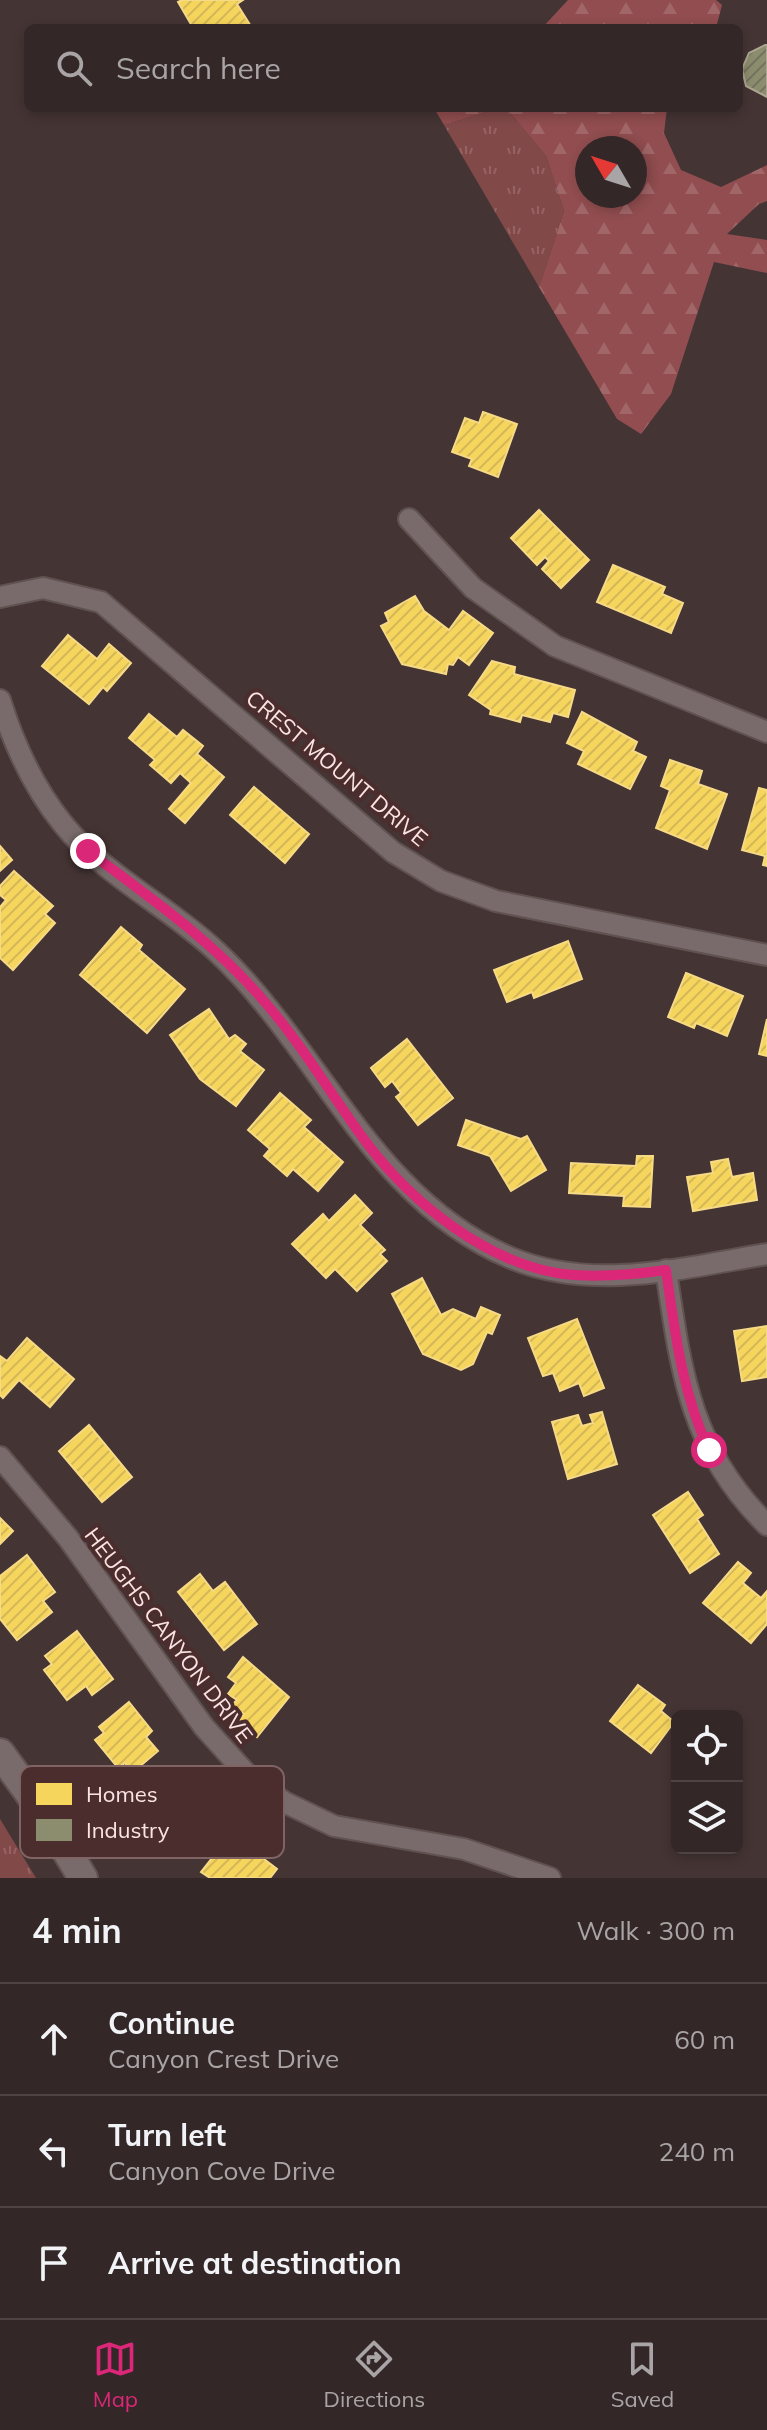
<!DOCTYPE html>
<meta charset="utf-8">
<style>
:root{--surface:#342727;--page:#3c2f2f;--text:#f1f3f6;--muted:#a9a5a7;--line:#4e4444;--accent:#db2777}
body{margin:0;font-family:Mulish,sans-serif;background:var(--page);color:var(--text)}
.controls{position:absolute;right:24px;bottom:24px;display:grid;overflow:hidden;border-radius:12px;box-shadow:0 4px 12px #0003}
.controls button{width:72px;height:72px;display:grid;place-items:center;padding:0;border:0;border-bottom:2px solid var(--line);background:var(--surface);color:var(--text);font:40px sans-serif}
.compass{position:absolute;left:575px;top:136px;width:72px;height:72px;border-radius:50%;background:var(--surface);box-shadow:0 4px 12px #0003;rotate:309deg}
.stop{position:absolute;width:24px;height:24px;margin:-18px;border:6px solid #db2777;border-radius:50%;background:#fff}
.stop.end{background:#db2777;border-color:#fff;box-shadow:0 2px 8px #0008}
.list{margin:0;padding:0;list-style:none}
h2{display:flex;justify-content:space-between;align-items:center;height:104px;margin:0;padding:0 32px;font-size:34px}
h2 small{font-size:26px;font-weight:400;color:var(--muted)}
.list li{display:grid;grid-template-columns:52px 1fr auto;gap:24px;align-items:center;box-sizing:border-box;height:112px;padding:0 32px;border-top:2px solid var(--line)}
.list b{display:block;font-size:30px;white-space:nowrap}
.list p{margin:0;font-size:26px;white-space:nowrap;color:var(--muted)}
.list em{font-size:26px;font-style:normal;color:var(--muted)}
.icon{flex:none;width:44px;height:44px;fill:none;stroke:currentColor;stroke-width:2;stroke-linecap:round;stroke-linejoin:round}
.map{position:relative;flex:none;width:767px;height:1878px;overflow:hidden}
.search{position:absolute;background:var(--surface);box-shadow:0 4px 12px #0003;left:24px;right:24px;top:24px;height:88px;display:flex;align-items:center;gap:20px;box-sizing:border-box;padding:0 28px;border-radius:12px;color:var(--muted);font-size:30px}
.sheet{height:440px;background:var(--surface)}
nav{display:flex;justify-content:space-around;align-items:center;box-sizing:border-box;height:112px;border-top:2px solid var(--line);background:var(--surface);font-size:22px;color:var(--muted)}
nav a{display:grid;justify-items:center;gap:4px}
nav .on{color:var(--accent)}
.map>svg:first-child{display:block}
.grass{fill:url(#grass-tufts)}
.forest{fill:url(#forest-firs);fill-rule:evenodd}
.homes{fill:url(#homes-hatch);stroke:#f7da85;stroke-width:2}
.industry{fill:url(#industry-hatch);stroke:#ada791;stroke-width:2}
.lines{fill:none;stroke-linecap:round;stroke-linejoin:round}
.street-casing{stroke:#605251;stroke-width:24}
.secondary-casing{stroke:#605251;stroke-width:32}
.street{stroke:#796b6b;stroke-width:20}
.secondary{stroke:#796b6b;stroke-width:28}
.route{stroke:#db2777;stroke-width:10}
.labels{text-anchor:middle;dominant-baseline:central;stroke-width:8;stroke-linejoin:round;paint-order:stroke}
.street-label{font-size:22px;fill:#fae5e4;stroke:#4c2d2d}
.key{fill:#4c2d2d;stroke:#806464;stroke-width:2}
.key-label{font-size:22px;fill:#fae5e4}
</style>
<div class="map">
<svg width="767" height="1878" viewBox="0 0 767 1878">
<defs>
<pattern id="grass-tufts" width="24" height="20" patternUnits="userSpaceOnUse" patternTransform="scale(2)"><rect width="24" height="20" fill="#824949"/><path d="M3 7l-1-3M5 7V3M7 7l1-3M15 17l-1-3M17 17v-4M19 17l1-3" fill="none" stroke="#956363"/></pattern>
<pattern id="forest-firs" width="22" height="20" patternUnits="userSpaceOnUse" patternTransform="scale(2)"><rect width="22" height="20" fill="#914d4f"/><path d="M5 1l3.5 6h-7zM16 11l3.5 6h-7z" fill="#a16668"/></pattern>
<pattern id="homes-hatch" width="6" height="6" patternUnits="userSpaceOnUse" patternTransform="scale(2)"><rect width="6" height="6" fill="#f6d55c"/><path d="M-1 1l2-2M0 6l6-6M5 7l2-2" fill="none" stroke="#d4b857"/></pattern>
<pattern id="industry-hatch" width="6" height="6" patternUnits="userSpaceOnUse" patternTransform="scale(2)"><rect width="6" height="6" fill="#8c8c6e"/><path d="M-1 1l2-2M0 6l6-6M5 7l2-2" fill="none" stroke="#75735f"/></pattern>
</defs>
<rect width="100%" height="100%" fill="#453434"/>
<!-- grass -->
<g class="grass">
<path d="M 500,108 L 506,108 L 546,156 L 564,211 L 539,287 L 444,125 Z"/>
<path d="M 0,1819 L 36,1878 L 0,1878 Z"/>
</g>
<!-- forest -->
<g class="forest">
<path d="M 568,0 L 716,0 L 722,5 L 716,28 L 542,28 Z"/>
<path d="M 434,108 L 500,108 L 444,125 Z"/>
<path d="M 506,108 L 667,108 L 664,133 L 681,170 L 721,187 L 767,165 L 767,201 L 759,204 L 727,234 L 767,240 L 767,273 L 714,262 L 671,394 L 641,434 L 617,419 L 539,287 L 564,211 L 546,156 ZM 635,148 L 635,196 L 587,196 L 587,148 Z"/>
</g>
<!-- homes -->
<g class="homes">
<path d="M 182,0 L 243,0 L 237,4 L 252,28 L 192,26 L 178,2 Z"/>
<path d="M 483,412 L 517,424 L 498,477 L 469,466 L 472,459 L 452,452 L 465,418 L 479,423 Z"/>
<path d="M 539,510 L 589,560 L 561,588 L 542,569 L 549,561 L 545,557 L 537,565 L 511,538 Z"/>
<path d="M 613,565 L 665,587 L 662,594 L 683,603 L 671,633 L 597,602 Z"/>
<path d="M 415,596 L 424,611 L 449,630 L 463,611 L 493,633 L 469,665 L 458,657 L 453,665 L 448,664 L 446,674 L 402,664 L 381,626 L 389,622 L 385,613 Z"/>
<path d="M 68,635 L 97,659 L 109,644 L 131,663 L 107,691 L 103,687 L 89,704 L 42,666 Z"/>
<path d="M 492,661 L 515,667 L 514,674 L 575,690 L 568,717 L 553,713 L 550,722 L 522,715 L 520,722 L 490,714 L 491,710 L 469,695 Z"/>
<path d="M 582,712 L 637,742 L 633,751 L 646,757 L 630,789 L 578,764 L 584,751 L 567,743 Z"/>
<path d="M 149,714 L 177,737 L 183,730 L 203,746 L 197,754 L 224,777 L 185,823 L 169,809 L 191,783 L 180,773 L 171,783 L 150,765 L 155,760 L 129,738 Z"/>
<path d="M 670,760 L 702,771 L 698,784 L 727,794 L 707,849 L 656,828 L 670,790 L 661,786 Z"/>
<path d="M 254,787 L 309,834 L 285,863 L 230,815 Z"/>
<path d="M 759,788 L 767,790 L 767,866 L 763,865 L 765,856 L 742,850 Z"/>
<path d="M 0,846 L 12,860 L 0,871 Z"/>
<path d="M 14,871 L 53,906 L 45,914 L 55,923 L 13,970 L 0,958 L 0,907 L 6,900 L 0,895 L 0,886 Z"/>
<path d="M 121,927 L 142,945 L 139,950 L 185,989 L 147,1033 L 80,975 Z"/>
<path d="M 568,941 L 582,979 L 534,998 L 532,992 L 507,1002 L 494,970 Z"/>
<path d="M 686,973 L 743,996 L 727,1036 L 696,1023 L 694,1028 L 668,1017 Z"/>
<path d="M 209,1009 L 229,1039 L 235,1035 L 246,1044 L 240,1051 L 264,1070 L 236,1106 L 200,1079 L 170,1035 Z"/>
<path d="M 767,1019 L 767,1056 L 759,1054 Z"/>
<path d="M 407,1039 L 453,1098 L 418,1125 L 396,1097 L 401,1093 L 392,1081 L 385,1087 L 371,1068 Z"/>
<path d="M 280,1093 L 311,1120 L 304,1127 L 343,1162 L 318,1191 L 293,1169 L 287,1176 L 264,1156 L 270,1149 L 248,1130 Z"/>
<path d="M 466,1120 L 521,1139 L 527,1136 L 546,1170 L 511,1191 L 490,1156 L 458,1145 Z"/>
<path d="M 637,1156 L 653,1156 L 650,1207 L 623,1206 L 624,1196 L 569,1193 L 571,1163 L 636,1166 Z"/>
<path d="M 728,1159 L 732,1177 L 753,1173 L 757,1200 L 693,1211 L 687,1177 L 713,1173 L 711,1162 Z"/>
<path d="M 355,1195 L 372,1213 L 360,1225 L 385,1250 L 380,1254 L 387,1261 L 357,1291 L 335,1269 L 326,1278 L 292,1244 L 323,1214 L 329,1221 Z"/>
<path d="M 422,1278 L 441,1315 L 453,1309 L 476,1319 L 481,1307 L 500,1315 L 492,1334 L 487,1332 L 473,1364 L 461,1370 L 423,1354 L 392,1294 Z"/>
<path d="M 577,1319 L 604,1388 L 584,1396 L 579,1383 L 560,1391 L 553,1373 L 543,1376 L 528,1338 Z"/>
<path d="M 767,1326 L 767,1377 L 742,1381 L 734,1331 Z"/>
<path d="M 27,1338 L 74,1379 L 50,1407 L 19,1380 L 3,1398 L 0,1395 L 0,1356 L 7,1361 Z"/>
<path d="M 602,1412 L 617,1464 L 568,1479 L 552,1422 L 578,1415 L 582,1426 L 593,1423 L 590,1415 Z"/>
<path d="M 89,1425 L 132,1477 L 102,1502 L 59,1451 Z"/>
<path d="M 688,1492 L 703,1515 L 697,1519 L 719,1554 L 690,1573 L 653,1515 Z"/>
<path d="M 0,1518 L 13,1531 L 0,1544 Z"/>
<path d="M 27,1555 L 55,1592 L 43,1601 L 52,1612 L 17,1640 L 0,1619 L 0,1576 Z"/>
<path d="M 738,1562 L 751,1573 L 743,1583 L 761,1598 L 767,1591 L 767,1624 L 751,1643 L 703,1603 Z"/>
<path d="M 200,1574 L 213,1591 L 225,1582 L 257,1624 L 224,1650 L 178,1592 Z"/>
<path d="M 77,1631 L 113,1679 L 92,1695 L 86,1686 L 67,1700 L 44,1670 L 52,1664 L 45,1656 Z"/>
<path d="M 243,1657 L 289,1697 L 257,1737 L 238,1722 L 244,1714 L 232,1705 L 237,1700 L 228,1694 L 236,1683 L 228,1677 Z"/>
<path d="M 638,1685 L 665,1705 L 661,1711 L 674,1722 L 651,1753 L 610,1721 Z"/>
<path d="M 129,1702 L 152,1731 L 146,1737 L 158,1751 L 133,1772 L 125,1763 L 118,1768 L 95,1740 L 104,1733 L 99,1727 Z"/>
<path d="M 231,1834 L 277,1869 L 270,1878 L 210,1878 L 201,1872 Z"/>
</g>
<!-- industry -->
<path class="industry" d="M 765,45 L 767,45 L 767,97 L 746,86 L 742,69 L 749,53 Z"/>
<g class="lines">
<!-- street casing -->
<g class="street-casing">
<g id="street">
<path d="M 409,519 L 473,588 L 555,646 L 767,732"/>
<path d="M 0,597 L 43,588 L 101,602 L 393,852 L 441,881 L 496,901 L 767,955"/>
<path d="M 0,700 C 14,745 33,787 63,824 C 104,875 168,906 216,951 C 320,1048 372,1200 511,1258 C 593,1292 682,1268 767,1254"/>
<path d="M 666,1270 C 681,1372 690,1449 767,1525"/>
<path d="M 0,1457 L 68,1538 L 204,1727 L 253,1781 L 284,1802 L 334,1826 L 464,1849 L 550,1878"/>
</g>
</g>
<!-- secondary casing -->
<g class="secondary-casing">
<path id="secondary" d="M 0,1753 L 43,1812 L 83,1878"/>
</g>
<!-- street -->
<use href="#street" class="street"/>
<!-- secondary -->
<use href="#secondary" class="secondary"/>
</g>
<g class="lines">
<!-- route -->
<path class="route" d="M 88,851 C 149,897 213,941 263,1000 C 302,1044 331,1095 366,1142 C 411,1202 486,1263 563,1274 C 598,1278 631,1275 666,1270 C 675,1333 682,1392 709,1450"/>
</g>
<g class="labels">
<!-- street labels -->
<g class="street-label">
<text transform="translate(337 768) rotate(40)">CREST MOUNT DRIVE</text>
<text transform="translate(169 1635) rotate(53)">HEUGHS CANYON DRIVE</text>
</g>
</g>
<!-- legend -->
<rect x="20" y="1766" width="264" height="92" rx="12" class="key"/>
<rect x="36" y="1783" width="36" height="22" fill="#f6d55c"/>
<rect x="36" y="1819" width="36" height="22" fill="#8c8c6e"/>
<g class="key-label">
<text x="86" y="1802">Homes</text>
<text x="86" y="1838">Industry</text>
</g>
</svg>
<div class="controls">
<button><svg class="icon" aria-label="locate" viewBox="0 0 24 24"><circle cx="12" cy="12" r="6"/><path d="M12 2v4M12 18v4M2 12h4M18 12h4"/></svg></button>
<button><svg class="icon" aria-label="layers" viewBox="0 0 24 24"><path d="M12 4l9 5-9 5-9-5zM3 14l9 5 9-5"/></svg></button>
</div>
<svg class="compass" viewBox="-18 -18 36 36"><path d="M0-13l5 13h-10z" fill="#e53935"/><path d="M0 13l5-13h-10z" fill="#a9a5a7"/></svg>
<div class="stop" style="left:709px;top:1450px"></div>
<div class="stop end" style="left:88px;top:851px"></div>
<div class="search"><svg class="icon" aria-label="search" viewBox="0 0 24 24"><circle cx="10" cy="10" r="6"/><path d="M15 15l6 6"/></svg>Search here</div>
</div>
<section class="sheet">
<h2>4 min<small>Walk · 300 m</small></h2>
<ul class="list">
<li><svg class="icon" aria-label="ahead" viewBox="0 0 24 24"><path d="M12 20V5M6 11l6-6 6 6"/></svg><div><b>Continue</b><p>Canyon Crest Drive</p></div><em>60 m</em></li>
<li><svg class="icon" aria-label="left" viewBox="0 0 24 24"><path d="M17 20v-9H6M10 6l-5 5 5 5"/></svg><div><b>Turn left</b><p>Canyon Cove Drive</p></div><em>240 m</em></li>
<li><svg class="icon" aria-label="arrive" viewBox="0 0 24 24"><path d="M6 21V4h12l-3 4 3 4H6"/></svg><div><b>Arrive at destination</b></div></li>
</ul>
</section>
<nav>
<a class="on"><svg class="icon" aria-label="map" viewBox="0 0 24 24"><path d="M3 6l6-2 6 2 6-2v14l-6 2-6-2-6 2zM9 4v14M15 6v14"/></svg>Map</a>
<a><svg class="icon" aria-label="directions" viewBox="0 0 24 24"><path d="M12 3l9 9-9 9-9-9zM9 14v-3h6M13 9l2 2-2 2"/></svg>Directions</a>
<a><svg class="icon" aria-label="saved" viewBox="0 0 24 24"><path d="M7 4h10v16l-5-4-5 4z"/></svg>Saved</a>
</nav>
